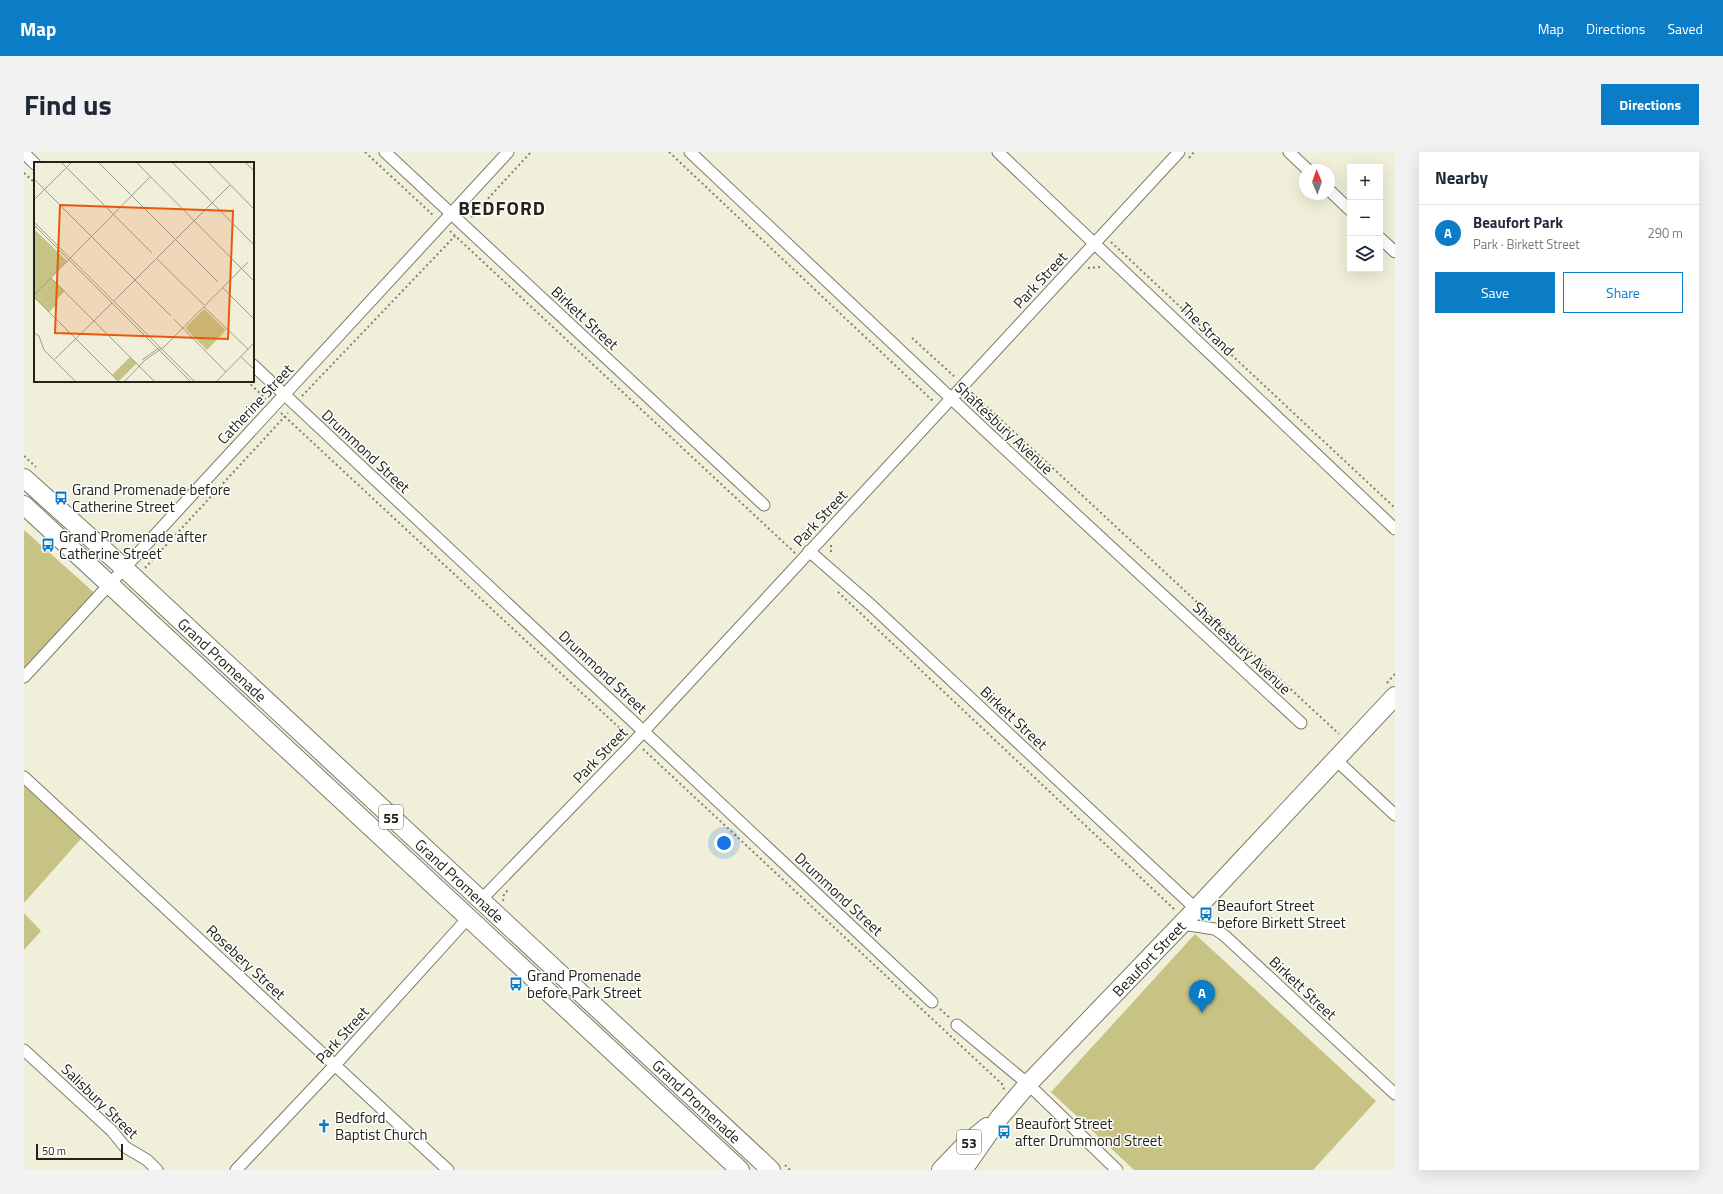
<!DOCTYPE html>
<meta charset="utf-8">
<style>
:root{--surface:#fff;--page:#f2f2f3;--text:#1f2937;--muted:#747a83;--line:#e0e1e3;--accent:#0b7cc6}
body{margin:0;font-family:"Titillium Web",sans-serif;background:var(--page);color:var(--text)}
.controls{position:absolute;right:12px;top:12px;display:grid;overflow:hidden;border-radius:0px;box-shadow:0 4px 16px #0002}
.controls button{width:36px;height:36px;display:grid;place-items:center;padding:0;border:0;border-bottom:1px solid var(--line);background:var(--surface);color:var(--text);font:20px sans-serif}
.compass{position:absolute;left:1275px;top:12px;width:36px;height:36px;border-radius:50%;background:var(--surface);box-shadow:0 4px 16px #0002;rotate:358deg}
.scale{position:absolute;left:12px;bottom:10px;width:87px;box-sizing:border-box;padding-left:4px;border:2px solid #24231b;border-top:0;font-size:11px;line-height:14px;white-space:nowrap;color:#24231b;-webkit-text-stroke:3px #fff;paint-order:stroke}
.you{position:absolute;left:700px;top:691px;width:14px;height:14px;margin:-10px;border:3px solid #fff;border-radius:50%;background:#1a73e8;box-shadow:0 0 0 6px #1a73e833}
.badge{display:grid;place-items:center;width:26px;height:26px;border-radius:50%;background:var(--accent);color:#fff;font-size:13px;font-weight:700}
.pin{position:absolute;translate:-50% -33px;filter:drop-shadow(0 1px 2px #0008)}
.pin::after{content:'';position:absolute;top:21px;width:14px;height:12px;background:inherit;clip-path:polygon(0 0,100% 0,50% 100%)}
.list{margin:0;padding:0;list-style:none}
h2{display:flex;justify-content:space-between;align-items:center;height:52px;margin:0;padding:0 16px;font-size:17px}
h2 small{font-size:13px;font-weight:400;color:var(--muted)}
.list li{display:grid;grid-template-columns:26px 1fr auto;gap:12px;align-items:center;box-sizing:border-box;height:56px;padding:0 16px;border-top:1px solid var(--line)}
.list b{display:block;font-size:15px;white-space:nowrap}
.list p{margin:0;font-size:13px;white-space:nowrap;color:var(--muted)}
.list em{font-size:13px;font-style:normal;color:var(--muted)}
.actions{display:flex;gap:8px;padding:12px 16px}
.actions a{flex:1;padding:9px 0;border:1px solid var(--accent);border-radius:0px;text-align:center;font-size:14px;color:var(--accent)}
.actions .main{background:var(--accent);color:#fff}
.icon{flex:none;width:22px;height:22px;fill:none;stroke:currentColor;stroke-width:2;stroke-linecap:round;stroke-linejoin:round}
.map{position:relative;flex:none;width:1371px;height:1018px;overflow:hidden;border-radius:0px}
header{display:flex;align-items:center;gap:24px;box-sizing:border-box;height:56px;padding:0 20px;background:var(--accent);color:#fff}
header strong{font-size:19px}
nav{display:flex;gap:22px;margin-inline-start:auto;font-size:14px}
.intro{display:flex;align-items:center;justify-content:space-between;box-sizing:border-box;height:96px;padding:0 24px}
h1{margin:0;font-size:28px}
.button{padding:10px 18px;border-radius:0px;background:var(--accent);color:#fff;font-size:14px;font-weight:700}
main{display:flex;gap:24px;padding:0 24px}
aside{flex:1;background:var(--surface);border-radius:0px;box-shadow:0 4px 16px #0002}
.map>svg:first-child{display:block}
.green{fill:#c7c384}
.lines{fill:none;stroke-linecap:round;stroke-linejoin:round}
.minor-casing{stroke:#7c7b68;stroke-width:13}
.primary-casing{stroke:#7c7b68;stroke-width:20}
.path{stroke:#818072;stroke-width:2;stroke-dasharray:2 3;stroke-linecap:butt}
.minor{stroke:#fff;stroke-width:11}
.primary{stroke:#fff;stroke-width:18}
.labels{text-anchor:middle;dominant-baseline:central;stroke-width:3;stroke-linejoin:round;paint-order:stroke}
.shield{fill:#fff;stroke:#66655f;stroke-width:1}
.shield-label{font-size:14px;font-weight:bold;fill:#24231b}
.street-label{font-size:15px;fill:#24231b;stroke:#fff}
.poi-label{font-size:15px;fill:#24231b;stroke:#fff;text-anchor:start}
.district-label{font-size:19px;font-weight:bold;letter-spacing:1px;fill:#24231b;stroke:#fff}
.inset-road{fill:none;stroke:#9e9d8d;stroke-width:1}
.view{fill:#e8590c;fill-opacity:0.15;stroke:#e8590c;stroke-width:2}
.inset-edge{fill:none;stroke:#24231b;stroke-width:2}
</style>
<header>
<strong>Map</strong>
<nav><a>Map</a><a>Directions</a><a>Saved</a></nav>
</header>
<div class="intro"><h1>Find us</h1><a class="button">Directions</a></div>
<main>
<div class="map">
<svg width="1371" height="1018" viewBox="0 0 1371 1018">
<rect width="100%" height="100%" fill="#f0efd9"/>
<!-- green -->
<g class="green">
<path d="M 0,378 L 74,444 L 0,525 Z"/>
<path d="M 0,625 L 62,681 L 0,751 Z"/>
<path d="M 0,761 L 17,779 L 0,798 Z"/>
<path d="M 1171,782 L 1352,949 L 1289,1018 L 1110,1018 L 1027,940 Z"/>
</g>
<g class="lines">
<!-- minor casing -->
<g class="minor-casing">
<g id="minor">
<path d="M 361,0 L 740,353"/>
<path d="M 666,0 L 967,284 L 1277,571"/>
<path d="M 974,0 L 1371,377"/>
<path d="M 1265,0 L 1284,18"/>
<path d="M 0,1 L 11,12"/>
<path d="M 1305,38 L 1326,58"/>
<path d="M 1356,86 L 1371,100"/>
<path d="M 229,213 L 908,850"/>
<path d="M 785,399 L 848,454 L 1172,757"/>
<path d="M 0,525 L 484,0"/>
<path d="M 1311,607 L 1371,663"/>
<path d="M 0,625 L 424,1018"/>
<path d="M 456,749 L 606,594 L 1155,0"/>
<path d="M 1158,772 L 1191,777 L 1201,784 L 1371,942"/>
<path d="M 933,873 L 1004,932 L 1093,1018"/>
<path d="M 0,898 L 88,979 L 101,995 L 123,1008 L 133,1018"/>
<path d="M 212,1018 L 311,913 L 444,766"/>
</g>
</g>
<!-- primary casing -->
<g class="primary-casing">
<g id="primary">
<path id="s1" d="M 0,326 L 100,416 L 747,1018"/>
<path d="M 0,353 L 716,1018"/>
<path d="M 917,1018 L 941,993 L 963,975"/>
<path id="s2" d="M 939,1018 L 976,965 L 1004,932 L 1172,757 L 1371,544"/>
</g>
</g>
<!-- path -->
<g class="path">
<path d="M 341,0 L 410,64"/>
<path d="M 645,0 L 910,250"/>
<path d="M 1165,6 L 1170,0"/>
<path d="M 0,21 L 11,31"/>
<path d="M 447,65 L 507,0"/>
<path d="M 426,79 L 771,401"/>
<path d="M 1087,90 L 1371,356"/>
<path d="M 1064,116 L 1077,115"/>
<path d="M 888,186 L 931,225"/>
<path d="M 223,229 L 242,247"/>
<path d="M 948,240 L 949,251"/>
<path d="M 948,241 L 1315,582"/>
<path d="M 278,244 L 431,84"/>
<path d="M 257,261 L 602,582"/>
<path d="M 0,304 L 12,315"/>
<path d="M 807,393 L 807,402"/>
<path d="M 121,416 L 264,261"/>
<path d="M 814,440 L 1151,758"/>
<path d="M 1363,531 L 1371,522"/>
<path d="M 619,597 L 979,933 L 980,938"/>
<path d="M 479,749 L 480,742 L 484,738"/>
<path d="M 916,857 L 926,866"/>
<path d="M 761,1013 L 766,1018"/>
</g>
<!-- minor -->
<use href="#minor" class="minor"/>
<!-- primary -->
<use href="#primary" class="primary"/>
</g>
<!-- icons -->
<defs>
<g id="bus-bare" transform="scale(1.08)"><path d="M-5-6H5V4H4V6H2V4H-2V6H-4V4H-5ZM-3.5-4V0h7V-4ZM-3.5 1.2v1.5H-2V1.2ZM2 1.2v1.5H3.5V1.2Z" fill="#0b7cc6" stroke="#fff" stroke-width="2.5" paint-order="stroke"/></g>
<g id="church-bare" transform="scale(1.08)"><path d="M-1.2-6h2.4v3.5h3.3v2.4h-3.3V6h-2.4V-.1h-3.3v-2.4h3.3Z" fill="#0b7cc6" stroke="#fff" stroke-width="2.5" paint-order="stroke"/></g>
</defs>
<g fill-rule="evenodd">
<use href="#bus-bare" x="37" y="346"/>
<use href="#bus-bare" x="24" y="393"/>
<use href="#bus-bare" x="1182" y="762"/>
<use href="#bus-bare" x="492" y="832"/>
<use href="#church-bare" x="300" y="974"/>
<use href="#bus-bare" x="980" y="980"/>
</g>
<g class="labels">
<!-- shield labels -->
<g class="shield">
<rect x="355" y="653" width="24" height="24" rx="3"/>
<rect x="933" y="978" width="24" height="24" rx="3"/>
</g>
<g class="shield-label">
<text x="367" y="665">55</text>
<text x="945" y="990">53</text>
</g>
<!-- street labels -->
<g class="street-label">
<text transform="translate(1016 128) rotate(-47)">Park Street</text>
<text transform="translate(561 166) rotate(43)">Birkett Street</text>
<text transform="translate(1183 177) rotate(44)">The Strand</text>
<text transform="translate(231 252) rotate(-47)">Catherine Street</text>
<text transform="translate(980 276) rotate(43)">Shaftesbury Avenue</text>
<text transform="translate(342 299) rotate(43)">Drummond Street</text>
<text transform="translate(796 366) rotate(-47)">Park Street</text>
<text transform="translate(1218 496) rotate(43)">Shaftesbury Avenue</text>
<text stroke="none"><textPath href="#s1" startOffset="269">Grand Promenade</textPath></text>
<text transform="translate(579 520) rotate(43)">Drummond Street</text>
<text transform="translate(990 566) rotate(43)">Birkett Street</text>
<text transform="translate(576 603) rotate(-46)">Park Street</text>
<text stroke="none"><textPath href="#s1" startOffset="593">Grand Promenade</textPath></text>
<text transform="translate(815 742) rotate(43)">Drummond Street</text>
<text stroke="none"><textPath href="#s2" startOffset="282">Beaufort Street</textPath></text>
<text transform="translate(222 810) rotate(43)">Rosebery Street</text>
<text transform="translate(1279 836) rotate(43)">Birkett Street</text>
<text transform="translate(318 883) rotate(-48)">Park Street</text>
<text transform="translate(76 949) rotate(44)">Salisbury Street</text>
<text stroke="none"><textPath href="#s1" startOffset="917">Grand Promenade</textPath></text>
</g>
<!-- poi labels -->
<g class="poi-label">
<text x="48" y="337">Grand Promenade before<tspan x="48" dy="17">Catherine Street</tspan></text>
<text x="35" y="384">Grand Promenade after<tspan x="35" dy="17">Catherine Street</tspan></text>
<text x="1193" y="753">Beaufort Street<tspan x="1193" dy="17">before Birkett Street</tspan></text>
<text x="503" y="823">Grand Promenade<tspan x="503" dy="17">before Park Street</tspan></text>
<text x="311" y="965">Bedford<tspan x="311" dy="17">Baptist Church</tspan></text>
<text x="991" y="971">Beaufort Street<tspan x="991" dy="17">after Drummond Street</tspan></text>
</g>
<!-- district labels -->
<g class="district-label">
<text x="478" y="55">BEDFORD</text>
</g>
</g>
<!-- overview -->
<g transform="translate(10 10)">
<rect width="220" height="220" fill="#f0efd9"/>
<path d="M 0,67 L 33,99 L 17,116 L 31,129 L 22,138 L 24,141 L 15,150 L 0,135 ZM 170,147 L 192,168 L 173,188 L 151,166 ZM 96,195 L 103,201 L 85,219 L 78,213 Z" fill="#c7c384"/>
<path class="inset-road" d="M 27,0 L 118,91M 64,0 L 184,120M 102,0 L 207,106M 138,0 L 220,83M 174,0 L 220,47M 211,0 L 220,9M 0,17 L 137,154M 0,38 L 38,0M 0,60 L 161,220M 0,63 L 157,220M 123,97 L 170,143M 208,107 L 220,119M 17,116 L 121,220M 189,126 L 220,157M 1,132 L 116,15M 0,135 L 85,220M 80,139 L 196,23M 170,145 L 214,187M 140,157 L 192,210M 0,171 L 5,174 L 10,188 L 42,220M 207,195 L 220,207M 21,197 L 78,141M 108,198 L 126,185M 90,220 L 111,198 L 130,185 L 214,100M 182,220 L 220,181"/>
<path class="view" d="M 26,43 L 199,49 L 194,177 L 21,171 Z"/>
<rect width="220" height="220" class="inset-edge"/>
</g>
</svg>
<div class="controls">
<button>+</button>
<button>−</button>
<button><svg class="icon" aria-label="layers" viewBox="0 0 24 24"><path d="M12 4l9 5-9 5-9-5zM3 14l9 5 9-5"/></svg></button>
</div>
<svg class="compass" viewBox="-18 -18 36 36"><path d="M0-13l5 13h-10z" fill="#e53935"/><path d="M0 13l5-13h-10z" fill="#747a83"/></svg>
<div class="scale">50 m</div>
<div class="you"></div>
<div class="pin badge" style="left:1178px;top:861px">A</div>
</div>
<aside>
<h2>Nearby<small></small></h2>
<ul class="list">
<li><span class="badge">A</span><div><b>Beaufort Park</b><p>Park · Birkett Street</p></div><em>290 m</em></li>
</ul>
<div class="actions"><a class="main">Save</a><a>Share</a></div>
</aside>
</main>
